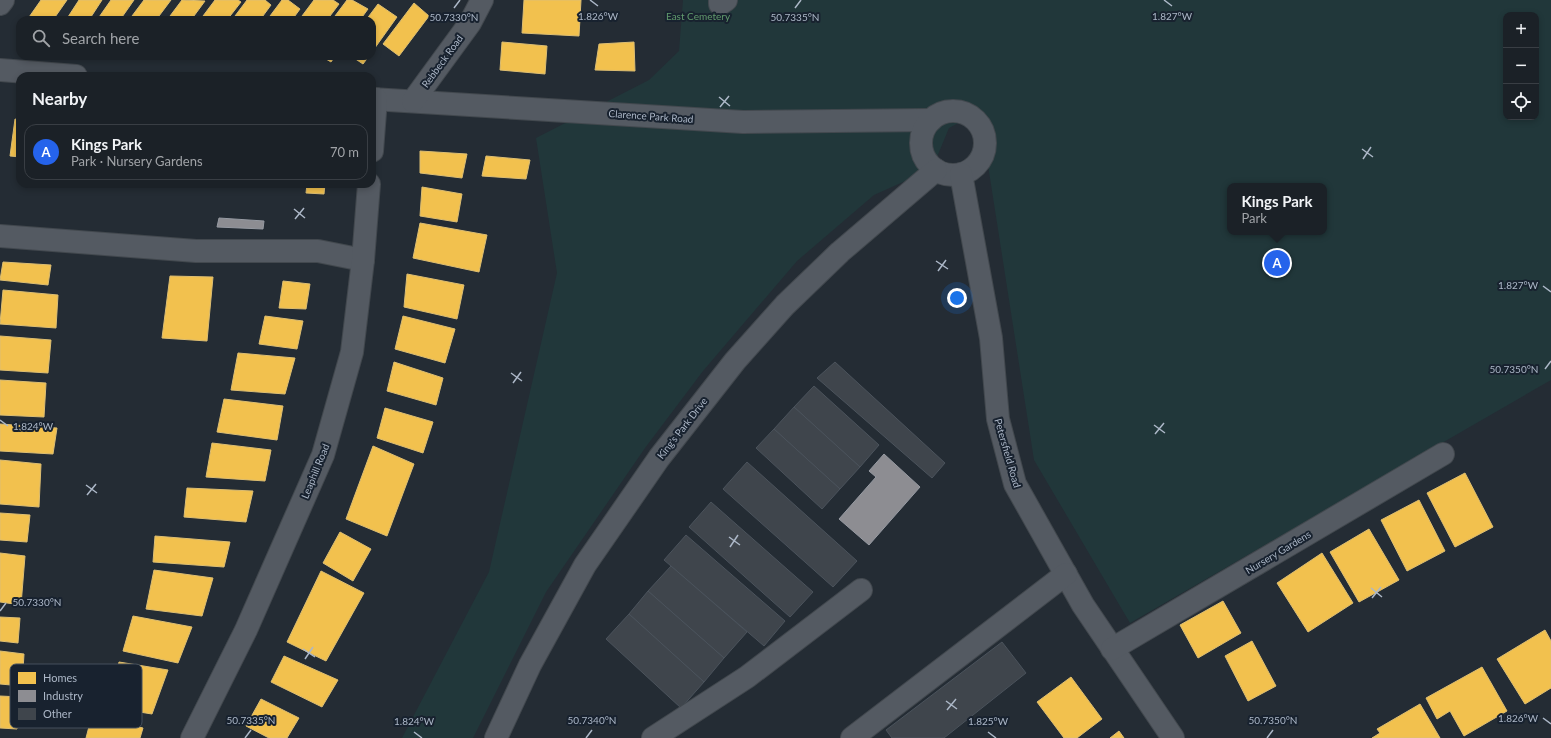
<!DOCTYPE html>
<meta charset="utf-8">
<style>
:root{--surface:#1b2127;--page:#24292f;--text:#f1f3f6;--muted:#a0a3a7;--line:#393e44;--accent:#2563eb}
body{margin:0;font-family:Lato,sans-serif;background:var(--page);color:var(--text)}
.controls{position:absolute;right:12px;top:12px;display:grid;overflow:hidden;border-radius:8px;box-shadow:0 2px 6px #0003}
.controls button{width:36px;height:36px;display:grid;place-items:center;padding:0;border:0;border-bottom:1px solid var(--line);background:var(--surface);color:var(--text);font:20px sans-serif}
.you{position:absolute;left:957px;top:298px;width:14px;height:14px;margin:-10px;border:3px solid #fff;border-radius:50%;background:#1a73e8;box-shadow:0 0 0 6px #1a73e833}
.badge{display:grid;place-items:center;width:26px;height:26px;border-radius:50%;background:var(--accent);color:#fff;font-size:13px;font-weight:700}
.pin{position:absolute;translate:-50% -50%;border:2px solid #fff;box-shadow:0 1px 4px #0006}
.popup{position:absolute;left:1227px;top:183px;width:100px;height:52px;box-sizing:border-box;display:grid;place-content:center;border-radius:8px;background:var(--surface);filter:drop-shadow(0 1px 3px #0005);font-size:13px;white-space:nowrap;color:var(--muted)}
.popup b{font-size:15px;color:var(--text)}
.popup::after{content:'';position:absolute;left:50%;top:100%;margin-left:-8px;border:8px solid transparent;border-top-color:var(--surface)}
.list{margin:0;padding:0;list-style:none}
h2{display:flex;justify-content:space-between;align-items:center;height:52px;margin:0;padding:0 16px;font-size:17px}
h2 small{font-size:13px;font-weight:400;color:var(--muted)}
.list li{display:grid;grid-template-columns:26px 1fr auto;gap:12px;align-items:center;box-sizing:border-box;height:56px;margin:0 8px 8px;padding:0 8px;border:1px solid var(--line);border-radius:12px}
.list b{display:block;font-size:15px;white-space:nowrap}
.list p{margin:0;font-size:13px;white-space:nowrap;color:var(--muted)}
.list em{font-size:13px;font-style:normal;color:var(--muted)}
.icon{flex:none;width:22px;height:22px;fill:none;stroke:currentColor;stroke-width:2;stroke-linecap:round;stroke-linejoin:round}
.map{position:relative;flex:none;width:1551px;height:738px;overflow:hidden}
.search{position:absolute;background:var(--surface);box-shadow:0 2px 6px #0003;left:16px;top:16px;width:360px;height:44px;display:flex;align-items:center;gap:10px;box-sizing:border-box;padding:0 14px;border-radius:12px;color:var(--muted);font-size:15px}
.panel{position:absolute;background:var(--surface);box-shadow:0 2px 6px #0003;left:16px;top:72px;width:360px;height:116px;border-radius:12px}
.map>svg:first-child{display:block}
.green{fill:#21373a;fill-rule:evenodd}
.homes{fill:#f2c14e;stroke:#ddbe72}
.industry{fill:#8d8d92;stroke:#969aa2}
.building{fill:#3f454c;stroke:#4b535c}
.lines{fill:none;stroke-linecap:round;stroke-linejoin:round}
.minor-casing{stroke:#42484e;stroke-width:24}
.minor{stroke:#545a62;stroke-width:22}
.ticks{fill:none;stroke:#acb7c7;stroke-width:1.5}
.labels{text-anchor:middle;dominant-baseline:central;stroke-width:4;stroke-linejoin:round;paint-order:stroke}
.park-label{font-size:10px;fill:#619a6c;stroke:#18222f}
.street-label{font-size:10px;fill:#acb7c7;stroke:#18222f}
.key{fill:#18222f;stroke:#444f5d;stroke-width:1}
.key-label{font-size:11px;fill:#acb7c7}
.ticks-label{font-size:10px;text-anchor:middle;fill:#acb7c7;stroke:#18222f;stroke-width:4;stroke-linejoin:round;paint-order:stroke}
</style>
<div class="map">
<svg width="1551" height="738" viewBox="0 0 1551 738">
<rect width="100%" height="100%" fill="#242c34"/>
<!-- green -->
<path class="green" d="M 683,0 L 1551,0 L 1551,380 L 1130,623 L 1034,460 L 985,146 L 966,119 L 949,128 L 932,169 L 874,195 L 797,261 L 703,371 L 645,448 L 546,592 L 473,738 L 402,738 L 489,572 L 557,273 L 536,138 L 649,80 L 679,51 ZM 1506,15 L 1536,15 L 1536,117 L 1506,117 ZM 1230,186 L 1324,186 L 1324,232 L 1230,232 Z"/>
<!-- homes -->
<g class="homes">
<path d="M 41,0 L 67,0 L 53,20 L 27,20 Z"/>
<path d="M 79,0 L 102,0 L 89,20 L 66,20 Z"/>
<path d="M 111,0 L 134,0 L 120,20 L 97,20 Z"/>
<path d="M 144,0 L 171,0 L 156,20 L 129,20 Z"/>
<path d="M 182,0 L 205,1 L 191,20 L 167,20 Z"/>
<path d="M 215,0 L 238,0 L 241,2 L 227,20 L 200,20 Z"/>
<path d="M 247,0 L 265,0 L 271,5 L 260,20 L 232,20 Z"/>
<path d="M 282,0 L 288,0 L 300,9 L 292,20 L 267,20 Z"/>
<path d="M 314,0 L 333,0 L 339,4 L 327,20 L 299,20 Z"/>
<path d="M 347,0 L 352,0 L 368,9 L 360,20 L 332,20 Z"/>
<path d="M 524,0 L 581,0 L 579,36 L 522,33 Z"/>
<path d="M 414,3 L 429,16 L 399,56 L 383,44 Z"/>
<path d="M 378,4 L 397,17 L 372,52 L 372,20 L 366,20 Z"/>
<path d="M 502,42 L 547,46 L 545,74 L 500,70 Z"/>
<path d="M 634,42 L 635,71 L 595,70 L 599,44 Z"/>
<path d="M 321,56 L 335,56 L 331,62 Z"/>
<path d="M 351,56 L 369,56 L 363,64 Z"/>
<path d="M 15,119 L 20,120 L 20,157 L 10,156 Z"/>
<path d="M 420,151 L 467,154 L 462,178 L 420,173 Z"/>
<path d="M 486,156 L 530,160 L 526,179 L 482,176 Z"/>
<path d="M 307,184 L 325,184 L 324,194 L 306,193 Z"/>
<path d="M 422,187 L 462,194 L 457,222 L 420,216 Z"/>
<path d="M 420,223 L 487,235 L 479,272 L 413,258 Z"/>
<path d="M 3,262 L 51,265 L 48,285 L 0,280 Z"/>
<path d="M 407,274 L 464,285 L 457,319 L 404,307 Z"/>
<path d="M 170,276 L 213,277 L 207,341 L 162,338 Z"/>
<path d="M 283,281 L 310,284 L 306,309 L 279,308 Z"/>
<path d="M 3,290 L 58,295 L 56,328 L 0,324 Z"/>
<path d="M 265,316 L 303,321 L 297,349 L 259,344 Z"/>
<path d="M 403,316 L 455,329 L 445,363 L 395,349 Z"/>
<path d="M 0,336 L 51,340 L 48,373 L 0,370 Z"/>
<path d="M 238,353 L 295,358 L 285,394 L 231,390 Z"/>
<path d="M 394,362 L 443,378 L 436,405 L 387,391 Z"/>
<path d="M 0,380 L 46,383 L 44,417 L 0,415 Z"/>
<path d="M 224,399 L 283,406 L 277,440 L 217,432 Z"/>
<path d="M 385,408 L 433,422 L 423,453 L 377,438 Z"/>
<path d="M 0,424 L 57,428 L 53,454 L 0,451 Z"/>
<path d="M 212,443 L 271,450 L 265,481 L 206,477 Z"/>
<path d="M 373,446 L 414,464 L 387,536 L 346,519 Z"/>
<path d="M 0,460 L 41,464 L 39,507 L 0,504 Z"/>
<path d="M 1465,473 L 1493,527 L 1455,547 L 1427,493 Z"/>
<path d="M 187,488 L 253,491 L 246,522 L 184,517 Z"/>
<path d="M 1419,500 L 1445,551 L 1407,571 L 1381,520 Z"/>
<path d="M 0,513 L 30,515 L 27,542 L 0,540 Z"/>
<path d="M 1369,529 L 1399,580 L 1359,602 L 1330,552 Z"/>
<path d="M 340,532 L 371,549 L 353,581 L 323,563 Z"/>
<path d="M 155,536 L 230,542 L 224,567 L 153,562 Z"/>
<path d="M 0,553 L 25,556 L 21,605 L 0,602 Z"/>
<path d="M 1322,553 L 1353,603 L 1308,632 L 1277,583 Z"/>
<path d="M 154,570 L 213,578 L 202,616 L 146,609 Z"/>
<path d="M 321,571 L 364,593 L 326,661 L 287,642 Z"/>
<path d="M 1223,601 L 1241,633 L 1198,658 L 1180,625 Z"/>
<path d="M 133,616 L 192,627 L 178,663 L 123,651 Z"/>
<path d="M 0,617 L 20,618 L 18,643 L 0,641 Z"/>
<path d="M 1545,630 L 1551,641 L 1551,688 L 1525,704 L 1497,659 Z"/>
<path d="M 1252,641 L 1276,686 L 1248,701 L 1225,656 Z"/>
<path d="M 0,651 L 24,654 L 22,686 L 0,684 Z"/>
<path d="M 284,656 L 338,680 L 322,707 L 271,682 Z"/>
<path d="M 119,662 L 168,670 L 152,714 L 108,707 Z"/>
<path d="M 1482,667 L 1507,711 L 1464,736 L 1450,711 L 1437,719 L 1426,698 Z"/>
<path d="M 1071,677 L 1102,719 L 1077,738 L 1064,738 L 1037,702 Z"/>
<path d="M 0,696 L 21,697 L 17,729 L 0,728 Z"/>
<path d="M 261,699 L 299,718 L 287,738 L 269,738 L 246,726 Z"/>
<path d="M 1420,704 L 1440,738 L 1372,738 L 1380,733 L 1377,729 Z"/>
<path d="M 92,715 L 143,728 L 140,738 L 86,738 Z"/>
<path d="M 1119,731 L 1124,738 L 1110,738 Z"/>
</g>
<!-- industry -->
<g class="industry">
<path d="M 219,218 L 264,221 L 263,229 L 217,227 Z"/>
<path d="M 884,454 L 920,487 L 869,545 L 839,519 L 876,477 L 869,471 Z"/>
</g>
<!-- building -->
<g class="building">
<path d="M 835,362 L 945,463 L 932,478 L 817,378 Z"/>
<path d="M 814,386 L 879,445 L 860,467 L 794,407 Z"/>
<path d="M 794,407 L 860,467 L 840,489 L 774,429 Z"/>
<path d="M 774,429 L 840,489 L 822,509 L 756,448 Z"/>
<path d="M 747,462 L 857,561 L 833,587 L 723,489 Z"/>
<path d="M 711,502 L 813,592 L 790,617 L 689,527 Z"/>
<path d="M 686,535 L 785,621 L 764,646 L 664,560 Z"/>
<path d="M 671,566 L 747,632 L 724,658 L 648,591 Z"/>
<path d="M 648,591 L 724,658 L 704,682 L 629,614 Z"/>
<path d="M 629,614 L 704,682 L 681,708 L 606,639 Z"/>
<path d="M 1002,642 L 1026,673 L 944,738 L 892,738 L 886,730 Z"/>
</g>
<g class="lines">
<!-- minor casing -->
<g class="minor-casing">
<g id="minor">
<path d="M 720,0 L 720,4 L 726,0"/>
<path d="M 0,4 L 3,0"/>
<path d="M 0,70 L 76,76"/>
<path d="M 372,99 L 743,122 L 931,120"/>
<path d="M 413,101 L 470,23 L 482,0"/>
<circle cx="953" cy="143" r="32"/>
<path d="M 372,151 L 376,99"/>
<path d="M 961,174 L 991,338 L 998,419 L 1015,484 L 1083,605 L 1173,738"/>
<path d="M 0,236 L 196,251 L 318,251 L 363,260"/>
<path d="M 1112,649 L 1443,454"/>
<path d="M 192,738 L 246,630 L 323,455 L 352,352 L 363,260 L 369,184"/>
<path d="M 496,738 L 530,665 L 585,565 L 659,458 L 735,361 L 785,305 L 840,252 L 936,170"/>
<path d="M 653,738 L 747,677 L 861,590"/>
<path d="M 852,738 L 1066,574"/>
</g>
</g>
<!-- minor -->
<use href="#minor" class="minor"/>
</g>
<!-- ticks -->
<path class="ticks" d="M 590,0 L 598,6M 1164,0 L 1172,6M 454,8 L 460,0M 795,8 L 801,0M 719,97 L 730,106M 720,107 L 729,96M 1362,149 L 1373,157M 1363,159 L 1371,147M 294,209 L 305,218M 295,219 L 304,208M 936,261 L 948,269M 938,271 L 946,260M 1543,286 L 1551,292M 1545,369 L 1551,361M 511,373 L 522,381M 513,383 L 521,372M 0,420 L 8,426M 1154,425 L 1165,433M 1155,434 L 1164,423M 86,485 L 97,493M 87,495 L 96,484M 729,537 L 740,545M 730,547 L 738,535M 1371,588 L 1382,597M 1372,598 L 1381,587M 0,611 L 6,603M 303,649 L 315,657M 305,659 L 313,647M 946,701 L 957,709M 947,710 L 956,699M 1543,718 L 1551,724M 414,732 L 422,738M 988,732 L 996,738M 245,738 L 251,730M 586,738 L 592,730M 1267,738 L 1273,730"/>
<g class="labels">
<!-- park labels -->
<g class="park-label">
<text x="698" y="16">East Cemetery</text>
</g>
<!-- street labels -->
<g class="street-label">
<text transform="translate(442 61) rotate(-54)">Rebbeck Road</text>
<text transform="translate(651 116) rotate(4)">Clarence Park Road</text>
<text transform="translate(682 428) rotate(-52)">King's Park Drive</text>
<text transform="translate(1008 453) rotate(74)">Petersfield Road</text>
<text transform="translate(315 471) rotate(-68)">Leaphill Road</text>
<text transform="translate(1278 552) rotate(-31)">Nursery Gardens</text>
</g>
</g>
<!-- legend -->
<rect x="10" y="664" width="132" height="64" rx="6" class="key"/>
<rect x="18" y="672" width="18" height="12" fill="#f2c14e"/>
<rect x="18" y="690" width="18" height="12" fill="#8d8d92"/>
<rect x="18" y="708" width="18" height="12" fill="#3f454c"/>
<g class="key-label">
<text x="43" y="682">Homes</text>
<text x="43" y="700">Industry</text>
<text x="43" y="718">Other</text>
</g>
<g class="ticks-label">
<text x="598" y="20">1.826°W</text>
<text x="1172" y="20">1.827°W</text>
<text x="454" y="21">50.7330°N</text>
<text x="795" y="21">50.7335°N</text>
<text x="1518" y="289">1.827°W</text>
<text x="1514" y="373">50.7350°N</text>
<text x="33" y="430">1.824°W</text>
<text x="37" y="606">50.7330°N</text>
<text x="1518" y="722">1.826°W</text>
<text x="251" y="724">50.7335°N</text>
<text x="592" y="724">50.7340°N</text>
<text x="1273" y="724">50.7350°N</text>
<text x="414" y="725">1.824°W</text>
<text x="988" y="725">1.825°W</text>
</g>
</svg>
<div class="controls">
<button>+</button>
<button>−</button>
<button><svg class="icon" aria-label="locate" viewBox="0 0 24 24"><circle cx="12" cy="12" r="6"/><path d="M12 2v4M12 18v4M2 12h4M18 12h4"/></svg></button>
</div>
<div class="you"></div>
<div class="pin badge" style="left:1277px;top:263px">A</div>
<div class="popup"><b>Kings Park</b>Park</div>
<div class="search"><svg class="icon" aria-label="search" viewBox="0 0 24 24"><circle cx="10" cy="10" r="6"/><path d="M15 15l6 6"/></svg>Search here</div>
<section class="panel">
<h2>Nearby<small></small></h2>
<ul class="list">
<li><span class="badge">A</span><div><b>Kings Park</b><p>Park · Nursery Gardens</p></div><em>70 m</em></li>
</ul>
</section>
</div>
